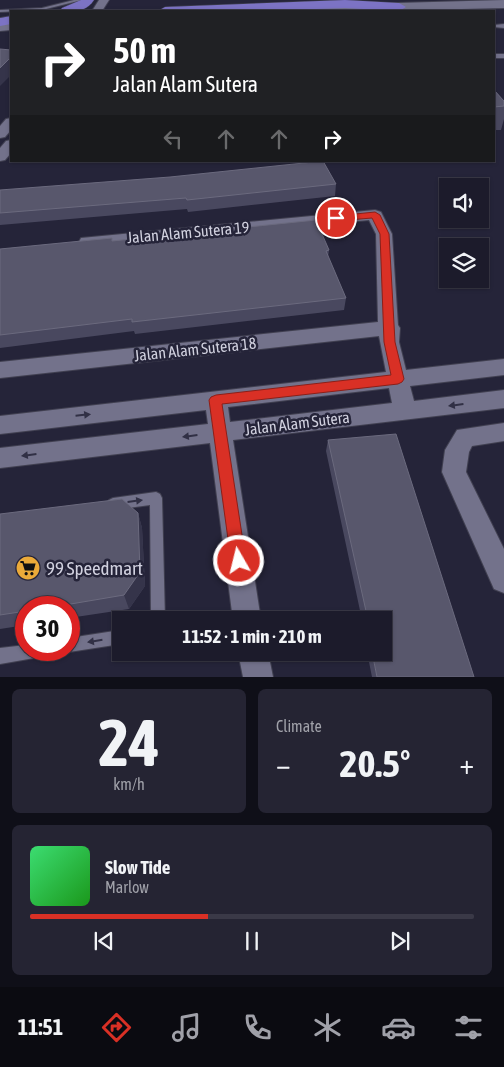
<!DOCTYPE html>
<meta charset="utf-8">
<style>
:root{--surface:#1c1b2b;--page:#252433;--text:#f1f3f6;--muted:#a0a1a9;--line:#3a3947;--accent:#d93025}
body{margin:0;font-family:"Asap Condensed",sans-serif;background:var(--page);color:var(--text);height:100vh;display:flex;flex-direction:column;font-size:19px;white-space:nowrap}
*{box-sizing:border-box;margin:0}
p{font-size:16px;color:var(--muted)}
.icon{flex:none;width:28px;height:28px;fill:none;stroke:currentColor;stroke-width:2;stroke-linecap:round;stroke-linejoin:round}
.map{position:relative;height:677px;overflow:hidden}
.sheet{display:flex;flex-direction:column;gap:12px;padding:12px;background:#0f0f18;flex:1}
.sheet>*{flex:none}
.guide{position:absolute;left:10px;top:10px;width:485px;height:152px;border-radius:0px;box-shadow:0 1px 4px #0004,0 0 0 1px var(--line);background:#202124;color:#fff;overflow:hidden}
.controls{position:absolute;left:439px;top:178px;display:grid;gap:10px}
.controls a{display:grid;place-items:center;width:50px;height:50px;border-radius:0px;background:var(--surface);box-shadow:0 1px 4px #0004,0 0 0 1px var(--line);font-size:25px}
.speed{position:absolute;left:15px;top:596px;display:flex;gap:10px;font-size:25px;font-weight:700;text-align:center}
.speed>*{display:grid;place-content:center;width:65px;height:65px;border-radius:50%;background:var(--surface);box-shadow:0 1px 4px #0004,0 0 0 1px var(--line);line-height:1}
.speed .limit{border:8px solid #d22;background:#fff;color:#111}
.pin{position:absolute;display:grid;place-items:center;width:42px;height:42px;color:#fff;margin:-21px;border:2px solid #fff;border-radius:50%;box-shadow:0 1px 5px #0007}
.me{position:absolute;width:55px;margin:-28px;rotate:352deg;stroke-linejoin:round;filter:drop-shadow(0 0 4px #0008)}
.turn{display:flex;align-items:center;gap:18px;height:105px;padding:0 20px;font-size:22px}
.turn .icon{width:65px;height:65px;stroke-width:2.5}
.turn b{display:block;font-size:35px;line-height:42px}
.lanes{display:flex;align-items:center;height:48px;padding:0 20px;background:#0003;justify-content:center;gap:25px;direction:ltr}
.lanes .off{opacity:.35}
.big{font-size:38px;font-weight:700;line-height:1.1}
.sheet .card{flex:1;display:flex;flex-direction:column;justify-content:center;gap:8px;min-width:0;padding:0 18px;border-radius:8px;background:var(--page)}
.sheet .dial{align-items:center;gap:0}
.dial b{font-size:65px;line-height:1}
.song{display:flex;align-items:center;gap:15px}
.cover{width:60px;height:60px;border-radius:8px;background:linear-gradient(135deg,hsl(140 70% 55%),hsl(120 70% 35%))}
.played{height:5px;border-radius:2px;background:linear-gradient(90deg,var(--accent) 40%,var(--line) 40%)}
.keys{display:flex;justify-content:space-around;direction:ltr}
.heat{display:flex;justify-content:space-between;align-items:center;font-size:28px;direction:ltr}
.sheet .tiles{flex:1;display:grid;gap:12px;grid-template-columns:1fr 1fr}
.card:last-child{grid-column:span 2}
.trip{position:absolute;left:112px;top:611px;width:280px;height:50px;border-radius:0px;background:var(--surface);box-shadow:0 1px 4px #0004,0 0 0 1px var(--line);font-weight:700;line-height:50px;text-align:center}
.dock{display:flex;height:80px;justify-content:space-around;align-items:center;background:#0b0b11;color:var(--muted)}
.dock .icon{width:35px;height:35px}
.dock .selected{color:var(--accent)}
.dock b{font-size:22px;color:var(--text)}
.map>svg:first-child{display:block}
.lines{fill:none;stroke-linecap:round;stroke-linejoin:round}
.service-casing{stroke:#414051;stroke-width:2}
.minor-casing{stroke:#414051;stroke-width:2}
.tertiary-casing{stroke:#414051;stroke-width:2}
.trunk-casing{stroke:#414051;stroke-width:1}
.service{fill:#73728b;fill-rule:evenodd}
.minor{fill:#73728b;fill-rule:evenodd}
.tertiary{fill:#73728b;fill-rule:evenodd}
.trunk{fill:#7c73c4;fill-rule:evenodd}
.wall{fill:#49485f}
.shaded-wall{fill:#35344a}
.building{fill:#58576c;stroke:#6b6a7e}
.oneway{fill:#313045}
.route{fill:#d93025;stroke:#8d1f18}
.labels{text-anchor:middle;dominant-baseline:central;stroke-width:5;stroke-linejoin:round;paint-order:stroke}
.street-label{font-size:16px;fill:#d1d1df;stroke:#252439}
.near-poi-label{font-size:19px;fill:#d1d1df;stroke:#252439;text-anchor:start}
</style>
<div class="map">
<svg width="504" height="677" viewBox="0 0 504 677">
<rect width="100%" height="100%" fill="#252439"/>
<g class="lines">
<defs>
<g id="service">
<path d="M74,0H82L42,10L0,12V10L42,8Z"/>
<path d="M504,24V28L494,27V25Z"/>
<rect x="494" y="54" width="10" height="4"/>
<path d="M156,492L160,494L162,498L165,620H151L150,505L113,510L109,508L107,504L109,500L113,498Z"/>
<path d="M246,609L251,611L253,616L252,620H215L217,615Z"/>
<path d="M121,630V644L69,652L64,650H69V638Z"/>
<path d="M26,645V650H47L45,655L40,657L0,664V648Z"/>
</g>
<g id="minor">
<path d="M99,0H109L102,11H92Z"/>
<path d="M11,118V130L5,137L0,138V126L6,119Z"/>
<path d="M11,140V153L5,160L0,161V148L6,141Z"/>
<path d="M375,210L381,212L392,234L398,325L400,328L399,342L406,370L504,359V375L410,386L414,401L504,390V408L233,440L261,620H233L210,443L0,468V448L208,424L206,410L0,434V416L386,372L379,336L0,378V362L378,322L376,234L369,220L87,247L81,246L79,242L81,238ZM389,388L392,403L230,422L228,407Z"/>
<path d="M504,423V441L472,446L469,452L466,472L504,549V593L494,589L442,472L445,450L457,430Z"/>
<path d="M238,652H268L273,677H243Z"/>
</g>
<g id="tertiary">
<path d="M504,0V8L378,11H246L252,7Z"/>
<path d="M11,22V30L0,31V23Z"/>
</g>
<g id="trunk">
<path d="M81,0H94C86,12 74,12 60,11L62,8Z"/>
<path d="M345,0L399,3L406,7L399,11L345,8L260,11H158L165,7Z"/>
<path d="M11,16V24L0,26V18Z"/>
</g>
</defs>
<!-- service casing -->
<use href="#service" class="service-casing"/>
<!-- minor casing -->
<use href="#minor" class="minor-casing"/>
<!-- tertiary casing -->
<use href="#tertiary" class="tertiary-casing"/>
<!-- trunk casing -->
<use href="#trunk" class="trunk-casing"/>
<!-- service -->
<use href="#service" class="service"/>
<!-- minor -->
<use href="#minor" class="minor"/>
<!-- tertiary -->
<use href="#tertiary" class="tertiary"/>
<!-- trunk -->
<use href="#trunk" class="trunk"/>
</g>
<!-- wall -->
<g class="wall">
<path d="M494,90L504,101V119L501,130H494Z"/>
<path d="M336,184L335,196L188,212L187,209L0,225V190Z"/>
<path d="M113,241L329,250L328,257L346,298L344,310L135,334L134,331L0,348V249Z"/>
<path d="M328,440L474,677H372L368,657L369,652H384V620H362L326,451Z"/>
<path d="M138,513L142,528L145,586L129,609L69,618V608H26V625L0,629V514Z"/>
</g>
<!-- shaded-wall -->
<g class="shaded-wall">
<path d="M11,57V75L0,86V68Z"/>
<path d="M138,513L142,528L145,586L129,609L124,595Z"/>
</g>
<!-- building -->
<g class="building">
<path d="M0,49L11,50V57L0,68Z"/>
<path d="M494,90L504,101V106L494,107Z"/>
<path d="M323,161L336,184L187,200L186,198L0,213V190L170,177Z"/>
<path d="M316,220L329,250L326,251L346,298L132,322V319L0,335V249L112,238V241Z"/>
<path d="M396,434L474,677H377L372,652H384V620H368L328,440Z"/>
<path d="M122,499L138,513L140,572L124,595L47,608H26V611L0,615V514Z"/>
</g>
<!-- one-way arrows -->
<defs><path id="oneway-solid" d="M-6-.8H1V-3.2L6.5 0L1 3.2V.8H-6Z" transform="scale(1.25)"/></defs>
<g class="oneway">
<use href="#oneway-solid" transform="translate(456 405) rotate(173)"/>
<use href="#oneway-solid" transform="translate(83 415) rotate(-6)"/>
<use href="#oneway-solid" transform="translate(190 436) rotate(173)"/>
<use href="#oneway-solid" transform="translate(29 455) rotate(173)"/>
<use href="#oneway-solid" transform="translate(135 501) rotate(-7)"/>
<use href="#oneway-solid" transform="translate(95 641) rotate(171)"/>
</g>
<!-- route -->
<path class="route" d="M375,212L380,215L389,234L395,342L404,379L402,382L398,384L222,404L246,561L244,566L239,568L233,566L231,561L209,400L211,397L216,395L391,375L384,342L380,234L372,218L336,221L331,218L336,216Z"/>
<!-- icons -->
<defs>
<symbol id="supermarket-disc" viewBox="-11 -11 22 22"><circle r="9.5" fill="#ebaa39" stroke="#252439"/><path d="M-6-5.5h2.5l.6 2H6L4.5 2H-2.5L-4.4-4H-6ZM-1.5 3.2a1.3 1.3 0 1 0 .1 0ZM3 3.2a1.3 1.3 0 1 0 .1 0Z" fill="#111"/></symbol>
</defs>
<g fill-rule="evenodd">
<use href="#supermarket-disc" x="14" y="554" width="28" height="28"/>
</g>
<g class="labels">
<!-- street labels -->
<g class="street-label">
<text transform="translate(188 232) rotate(-5)">Jalan Alam Sutera 19</text>
<text transform="translate(195 349) rotate(-6)">Jalan Alam Sutera 18</text>
<text transform="translate(297 423) rotate(-7)">Jalan Alam Sutera</text>
</g>
<!-- near-poi labels -->
<g class="near-poi-label">
<text x="46" y="568">99 Speedmart</text>
</g>
</g>
</svg>
<div class="controls">
<a><svg class="icon" aria-label="sound" viewBox="0 0 24 24"><path d="M4 9h4l5-4v14l-5-4H4zM17 9q2 3 0 6"/></svg></a>
<a><svg class="icon" aria-label="layers" viewBox="0 0 24 24"><path d="M12 4l9 5-9 5-9-5zM3 14l9 5 9-5"/></svg></a>
</div>
<div class="speed"><div class="limit">30</div></div>
<div class="pin" style="left:336px;top:218px;background:#d93025"><svg class="icon" aria-label="arrive" viewBox="0 0 24 24"><path d="M6 21V4h12l-3 4 3 4H6"/></svg></div>
<svg class="me" style="left:239px;top:561px" viewBox="-20 -20 40 40"><circle r="17" fill="#d93025" stroke="#fff" stroke-width="3"/><path d="M0-11L8 9 0 5-8 9z" fill="#fff"/></svg>
<div class="trip">11:52 · 1 min · 210 m</div>
<div class="guide">
<div class="turn"><svg class="icon" aria-label="right" viewBox="0 0 24 24"><path d="M7 20v-9h11M14 6l5 5-5 5"/></svg><div><b>50 m</b>Jalan Alam Sutera</div></div>
<div class="lanes"><svg class="icon off" aria-label="left" viewBox="0 0 24 24"><path d="M17 20v-9H6M10 6l-5 5 5 5"/></svg><svg class="icon off" aria-label="ahead" viewBox="0 0 24 24"><path d="M12 20V5M6 11l6-6 6 6"/></svg><svg class="icon off" aria-label="ahead" viewBox="0 0 24 24"><path d="M12 20V5M6 11l6-6 6 6"/></svg><svg class="icon" aria-label="right" viewBox="0 0 24 24"><path d="M7 20v-9h11M14 6l5 5-5 5"/></svg></div>
</div>
</div>
<section class="sheet">
<div class="tiles">
<div class="card dial"><b>24</b><p>km/h</p></div>
<div class="card"><p>Climate</p>
<div class="heat"><a>−</a><b class="big">20.5°</b><a>+</a></div>
</div>
<div class="card">
<div class="song"><i class="cover"></i><div><b>Slow Tide</b><p>Marlow</p></div></div>
<div class="played"></div>
<div class="keys"><svg class="icon" aria-label="previous" viewBox="0 0 24 24"><path d="M18 5L8 12l10 7zM5 5v14"/></svg><svg class="icon" aria-label="pause" viewBox="0 0 24 24"><path d="M8 5v14M16 5v14"/></svg><svg class="icon" aria-label="next" viewBox="0 0 24 24"><path d="M6 5l10 7-10 7zM19 5v14"/></svg></div>
</div>
</div>
</section>
<nav class="dock">
<b>11:51</b>
<svg class="icon selected" aria-label="directions" viewBox="0 0 24 24"><path d="M12 3l9 9-9 9-9-9zM9 14v-3h6M13 9l2 2-2 2"/></svg>
<svg class="icon" aria-label="music" viewBox="0 0 24 24"><path d="M9 18V5l10-2v13"/><circle cx="6" cy="18" r="3"/><circle cx="16" cy="16" r="3"/></svg>
<svg class="icon" aria-label="phone" viewBox="0 0 24 24"><path d="M5 4h4l2 5-3 2q2 4 5 5l2-3 5 2v4C11 20 4 13 5 4z"/></svg>
<svg class="icon" aria-label="climate" viewBox="0 0 24 24"><path d="M12 3v18M4 7l16 10M4 17L20 7"/></svg>
<svg class="icon" aria-label="car" viewBox="0 0 24 24"><path d="M5 17H2v-5l4-1 3-4h7l3 4 3 1v5h-3M9 17h6M6 11h13"/><circle cx="7" cy="17" r="2"/><circle cx="17" cy="17" r="2"/></svg>
<svg class="icon" aria-label="filters" viewBox="0 0 24 24"><path d="M4 7h16M4 17h16"/><circle cx="9" cy="7" r="2"/><circle cx="15" cy="17" r="2"/></svg>
</nav>
